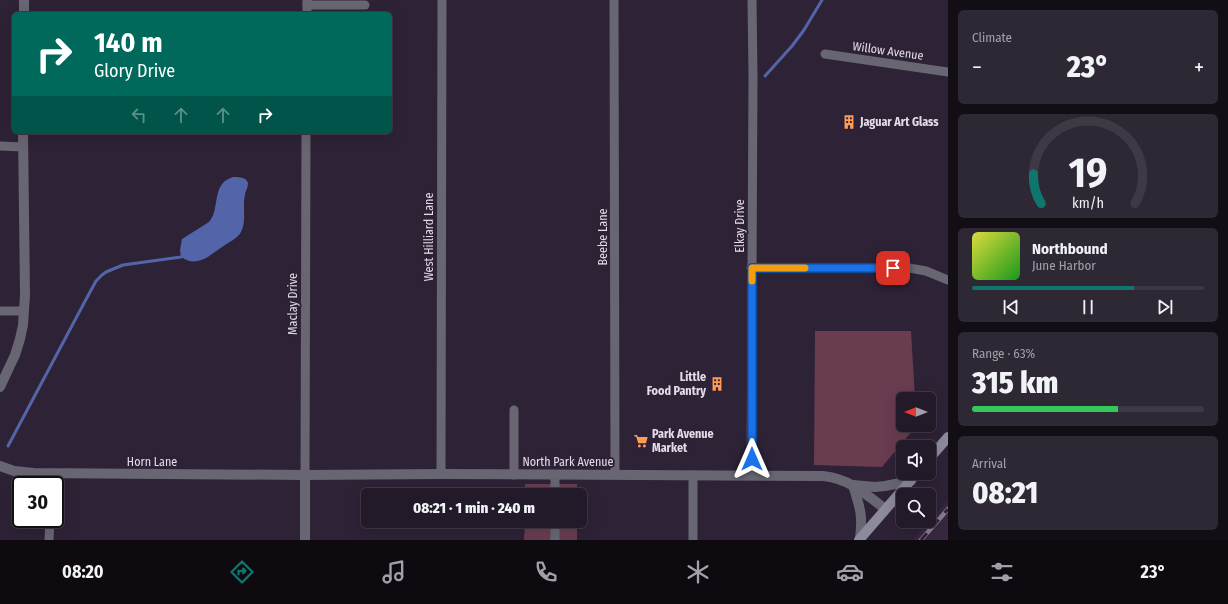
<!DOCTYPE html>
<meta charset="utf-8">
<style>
:root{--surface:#221a28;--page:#2e2734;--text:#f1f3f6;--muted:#a2a1a8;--line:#3f3845;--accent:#0f766e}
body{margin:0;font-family:"Fira Sans Condensed",sans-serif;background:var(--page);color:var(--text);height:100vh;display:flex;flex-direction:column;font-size:15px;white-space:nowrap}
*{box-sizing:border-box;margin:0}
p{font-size:13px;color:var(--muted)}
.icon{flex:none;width:22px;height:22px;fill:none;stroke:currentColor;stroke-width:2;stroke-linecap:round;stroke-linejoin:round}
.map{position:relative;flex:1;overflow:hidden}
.side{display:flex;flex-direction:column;gap:10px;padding:10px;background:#130e16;width:280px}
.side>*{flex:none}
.guide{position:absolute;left:12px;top:12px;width:380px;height:122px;border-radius:6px;box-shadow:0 4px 16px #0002,0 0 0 1px var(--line);background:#00695c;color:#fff;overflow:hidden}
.needle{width:26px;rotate:270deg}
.tools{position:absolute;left:896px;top:392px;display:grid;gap:8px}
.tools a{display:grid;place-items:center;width:40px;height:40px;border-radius:6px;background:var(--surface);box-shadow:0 4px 16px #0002,0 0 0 1px var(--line);font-size:20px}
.speed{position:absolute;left:12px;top:476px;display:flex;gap:8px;font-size:20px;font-weight:700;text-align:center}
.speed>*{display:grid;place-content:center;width:52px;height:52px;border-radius:50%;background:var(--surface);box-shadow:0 4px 16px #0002,0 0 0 1px var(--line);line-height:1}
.speed .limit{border:2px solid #111;border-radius:6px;background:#fff;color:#111}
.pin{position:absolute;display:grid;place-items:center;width:34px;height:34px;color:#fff;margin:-17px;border-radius:8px;box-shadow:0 2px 6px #0006}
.me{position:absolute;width:44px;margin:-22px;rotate:0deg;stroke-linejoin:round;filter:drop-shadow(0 0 3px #0008)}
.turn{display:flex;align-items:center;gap:14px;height:84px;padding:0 16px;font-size:18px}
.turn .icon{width:52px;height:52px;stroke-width:2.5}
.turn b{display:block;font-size:28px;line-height:34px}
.lanes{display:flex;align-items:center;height:38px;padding:0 16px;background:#0003;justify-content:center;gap:20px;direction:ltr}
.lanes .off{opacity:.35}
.big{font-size:30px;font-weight:800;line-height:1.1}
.side .card{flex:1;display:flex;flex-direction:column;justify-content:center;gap:6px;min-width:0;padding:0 14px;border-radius:6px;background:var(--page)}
.side .dial{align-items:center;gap:0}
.dial svg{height:104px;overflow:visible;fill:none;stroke:var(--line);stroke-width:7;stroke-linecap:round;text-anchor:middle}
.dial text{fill:var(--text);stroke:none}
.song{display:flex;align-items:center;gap:12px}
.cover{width:48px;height:48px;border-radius:6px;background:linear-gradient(135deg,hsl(60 70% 55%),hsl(120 70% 35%))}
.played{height:4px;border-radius:2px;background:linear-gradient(90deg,var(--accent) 70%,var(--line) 70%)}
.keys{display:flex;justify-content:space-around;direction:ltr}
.heat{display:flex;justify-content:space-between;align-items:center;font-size:22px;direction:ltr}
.charge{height:6px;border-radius:3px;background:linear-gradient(90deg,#34c759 63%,var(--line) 0)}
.trip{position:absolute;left:361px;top:488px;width:226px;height:40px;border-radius:6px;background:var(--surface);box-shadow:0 4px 16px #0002,0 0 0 1px var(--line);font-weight:800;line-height:40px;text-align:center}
.tab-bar{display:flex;height:64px;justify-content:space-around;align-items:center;background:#0e0a10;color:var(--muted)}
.tab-bar .icon{width:28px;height:28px}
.tab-bar .selected{color:var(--accent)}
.tab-bar b{font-size:18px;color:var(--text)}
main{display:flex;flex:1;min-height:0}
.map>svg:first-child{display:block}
.built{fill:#372741}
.green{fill:#693c50}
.water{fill:#5365a8}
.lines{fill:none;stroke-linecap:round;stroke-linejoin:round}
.stream{stroke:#5365a8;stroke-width:3}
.minor{stroke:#686672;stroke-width:9}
.tertiary{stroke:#686672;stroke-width:10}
.secondary{stroke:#8c8a9c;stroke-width:10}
.rail-casing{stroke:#877d8d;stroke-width:4.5}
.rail{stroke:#2e2236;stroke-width:3;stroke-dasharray:9;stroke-linecap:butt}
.route-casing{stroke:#114b97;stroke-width:10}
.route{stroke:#1a73e8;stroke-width:7}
.slow{stroke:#f59e0b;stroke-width:7}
.labels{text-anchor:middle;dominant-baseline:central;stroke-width:4;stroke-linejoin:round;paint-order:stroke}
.street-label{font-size:12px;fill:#e4dce9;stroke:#2e2236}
.poi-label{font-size:12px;font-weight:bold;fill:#e4dce9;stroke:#2e2236;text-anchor:start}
</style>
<main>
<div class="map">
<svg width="948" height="540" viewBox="0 0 948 540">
<rect width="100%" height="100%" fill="#2e2236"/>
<!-- built -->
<path class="built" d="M948,500V540H913Z"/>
<!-- green -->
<g class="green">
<path d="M815,331H911L915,399H903V425H917L882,467L814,465Z"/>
<rect x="525" y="484" width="52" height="11"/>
<path d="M525,521H577V540H524Z"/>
</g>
<!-- water -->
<path class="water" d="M233,177C237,177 245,177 247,181C250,185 245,191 245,195C242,207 247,220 241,232C238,238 228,243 222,247C209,256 197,268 181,257L180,250L182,239L209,222C219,211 213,191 225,181C227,179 231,178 233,177Z"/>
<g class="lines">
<!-- stream -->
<g class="stream">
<path d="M765,76L792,46L804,30L822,0"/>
<path d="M8,446L83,305L96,281L102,275L106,272L123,265L181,257"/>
</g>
<!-- minor -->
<g class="minor">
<path d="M614,0L615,474"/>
<path d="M307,5H365"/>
<path d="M307,14V0"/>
<path d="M825,54L948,72"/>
<path d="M0,146L23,147"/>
<path d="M751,268H909L926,271L948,280"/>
<path d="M0,311H24"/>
<path d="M514,410V475"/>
<path d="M441,474L442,0"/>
<path d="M305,475L306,132"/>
<path d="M693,475V540"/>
<path d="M751,475L753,75L752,0"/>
<path d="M50,485V474"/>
<path d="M555,495V475"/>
<path d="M49,540L50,519"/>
<path d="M555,540V521"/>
</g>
<!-- tertiary -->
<g class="tertiary">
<path d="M24,14V0"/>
<path d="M0,387L15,355L20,339L23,325L25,295L23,132"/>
<path d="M0,466L14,471L34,473L305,475"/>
<path d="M860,539C863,515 860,508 853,485L875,487L885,486L911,481"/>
<path d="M305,540V475L441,474L823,476C848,478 866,494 885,509"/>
</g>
<!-- secondary -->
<g class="secondary">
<path d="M929,459L948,437"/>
<path d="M859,540L917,473"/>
</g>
<defs>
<path id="rail" d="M921,540L948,509"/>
</defs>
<!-- rail casing -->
<use href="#rail" class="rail-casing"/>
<!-- rail -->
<use href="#rail" class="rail"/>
</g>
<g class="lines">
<defs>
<path id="route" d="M752,459V268H893"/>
</defs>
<!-- route casing -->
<use href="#route" class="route-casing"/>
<!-- route -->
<use href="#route" class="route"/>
<!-- slow -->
<path class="slow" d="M752,281V268H805"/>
</g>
<!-- icons -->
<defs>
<symbol id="building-bare" viewBox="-9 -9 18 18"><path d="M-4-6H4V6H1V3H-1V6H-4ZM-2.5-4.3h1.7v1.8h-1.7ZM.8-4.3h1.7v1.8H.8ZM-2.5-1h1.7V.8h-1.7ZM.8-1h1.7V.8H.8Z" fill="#fe9c58" stroke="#2e2236" stroke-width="2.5" paint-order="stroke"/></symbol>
<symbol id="supermarket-bare" viewBox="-9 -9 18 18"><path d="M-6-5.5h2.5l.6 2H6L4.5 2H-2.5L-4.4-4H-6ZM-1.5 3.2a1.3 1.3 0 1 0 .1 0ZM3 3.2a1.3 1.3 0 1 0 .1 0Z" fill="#fe9c58" stroke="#2e2236" stroke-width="2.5" paint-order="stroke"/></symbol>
</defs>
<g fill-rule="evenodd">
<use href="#building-bare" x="839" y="112" width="20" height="20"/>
<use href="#building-bare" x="707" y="374" width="20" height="20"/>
<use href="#supermarket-bare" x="631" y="431" width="20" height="20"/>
</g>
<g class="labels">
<!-- street labels -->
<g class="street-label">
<text transform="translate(888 51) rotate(8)">Willow Avenue</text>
<text transform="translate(740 226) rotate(-90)">Elkay Drive</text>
<text transform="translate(429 237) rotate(-90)">West Hilliard Lane</text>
<text transform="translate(603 237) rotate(-90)">Beebe Lane</text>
<text transform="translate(293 304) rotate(-90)">Maclay Drive</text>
<text x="152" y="462">Horn Lane</text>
<text x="568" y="462">North Park Avenue</text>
</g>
<!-- poi labels -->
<g class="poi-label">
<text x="860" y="122">Jaguar Art Glass</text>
<text x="706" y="377" text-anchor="end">Little<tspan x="706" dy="14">Food Pantry</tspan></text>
<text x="652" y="434">Park Avenue<tspan x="652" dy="14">Market</tspan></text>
</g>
</g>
</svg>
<div class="tools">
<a><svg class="needle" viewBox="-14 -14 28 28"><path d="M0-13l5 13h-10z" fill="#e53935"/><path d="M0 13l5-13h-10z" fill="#a2a1a8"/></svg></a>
<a><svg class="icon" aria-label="sound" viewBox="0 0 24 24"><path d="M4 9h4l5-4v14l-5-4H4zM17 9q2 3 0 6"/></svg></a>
<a><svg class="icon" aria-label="search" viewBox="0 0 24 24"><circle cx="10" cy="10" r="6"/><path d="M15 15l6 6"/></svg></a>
</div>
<div class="speed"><div class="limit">30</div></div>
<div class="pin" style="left:893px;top:268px;background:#d93025"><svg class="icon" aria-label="arrive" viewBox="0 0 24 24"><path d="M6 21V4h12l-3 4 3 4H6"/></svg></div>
<svg class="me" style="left:752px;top:459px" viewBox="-20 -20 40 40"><path d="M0-17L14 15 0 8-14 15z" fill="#1a73e8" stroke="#fff" stroke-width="4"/></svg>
<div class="trip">08:21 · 1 min · 240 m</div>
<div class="guide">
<div class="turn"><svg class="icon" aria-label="right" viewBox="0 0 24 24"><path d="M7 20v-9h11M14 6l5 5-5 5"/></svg><div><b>140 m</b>Glory Drive</div></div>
<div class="lanes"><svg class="icon off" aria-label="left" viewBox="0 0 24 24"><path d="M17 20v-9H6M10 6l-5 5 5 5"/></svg><svg class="icon off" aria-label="ahead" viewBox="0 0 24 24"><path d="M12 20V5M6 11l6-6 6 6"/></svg><svg class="icon off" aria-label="ahead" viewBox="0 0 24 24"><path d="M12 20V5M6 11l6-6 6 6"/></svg><svg class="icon" aria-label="right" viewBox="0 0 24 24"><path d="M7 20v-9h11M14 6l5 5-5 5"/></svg></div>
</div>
</div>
<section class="side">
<div class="card"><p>Climate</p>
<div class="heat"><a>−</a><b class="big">23°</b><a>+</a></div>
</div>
<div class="card dial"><svg viewBox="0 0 100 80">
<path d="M14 69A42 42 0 1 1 86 69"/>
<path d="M14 69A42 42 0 0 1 8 46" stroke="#0f766e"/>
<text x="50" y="56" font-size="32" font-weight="700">19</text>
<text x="50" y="72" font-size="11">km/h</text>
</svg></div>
<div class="card">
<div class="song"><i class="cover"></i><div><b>Northbound</b><p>June Harbor</p></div></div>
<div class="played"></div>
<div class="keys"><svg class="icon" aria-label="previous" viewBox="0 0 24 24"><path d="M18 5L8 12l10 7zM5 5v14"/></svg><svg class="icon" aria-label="pause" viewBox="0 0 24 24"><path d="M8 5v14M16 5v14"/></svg><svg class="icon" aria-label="next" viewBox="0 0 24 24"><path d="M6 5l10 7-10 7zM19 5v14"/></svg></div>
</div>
<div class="card"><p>Range · 63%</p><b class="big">315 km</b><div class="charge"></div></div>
<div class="card"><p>Arrival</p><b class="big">08:21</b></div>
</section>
</main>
<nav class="tab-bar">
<b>08:20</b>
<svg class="icon selected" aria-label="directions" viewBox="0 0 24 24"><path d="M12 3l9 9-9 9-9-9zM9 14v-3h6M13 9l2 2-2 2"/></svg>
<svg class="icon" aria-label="music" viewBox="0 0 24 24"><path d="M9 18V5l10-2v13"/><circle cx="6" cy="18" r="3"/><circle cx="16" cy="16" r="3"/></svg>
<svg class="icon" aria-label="phone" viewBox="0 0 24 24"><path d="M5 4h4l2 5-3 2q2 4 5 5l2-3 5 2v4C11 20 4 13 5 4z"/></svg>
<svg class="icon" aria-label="climate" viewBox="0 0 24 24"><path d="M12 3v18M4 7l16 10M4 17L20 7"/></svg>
<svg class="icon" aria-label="car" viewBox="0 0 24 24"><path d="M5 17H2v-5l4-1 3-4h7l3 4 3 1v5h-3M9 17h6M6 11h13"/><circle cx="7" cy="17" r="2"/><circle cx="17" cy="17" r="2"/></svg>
<svg class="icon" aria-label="filters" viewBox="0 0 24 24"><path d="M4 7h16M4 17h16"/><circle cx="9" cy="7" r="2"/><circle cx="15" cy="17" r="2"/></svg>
<b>23°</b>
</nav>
